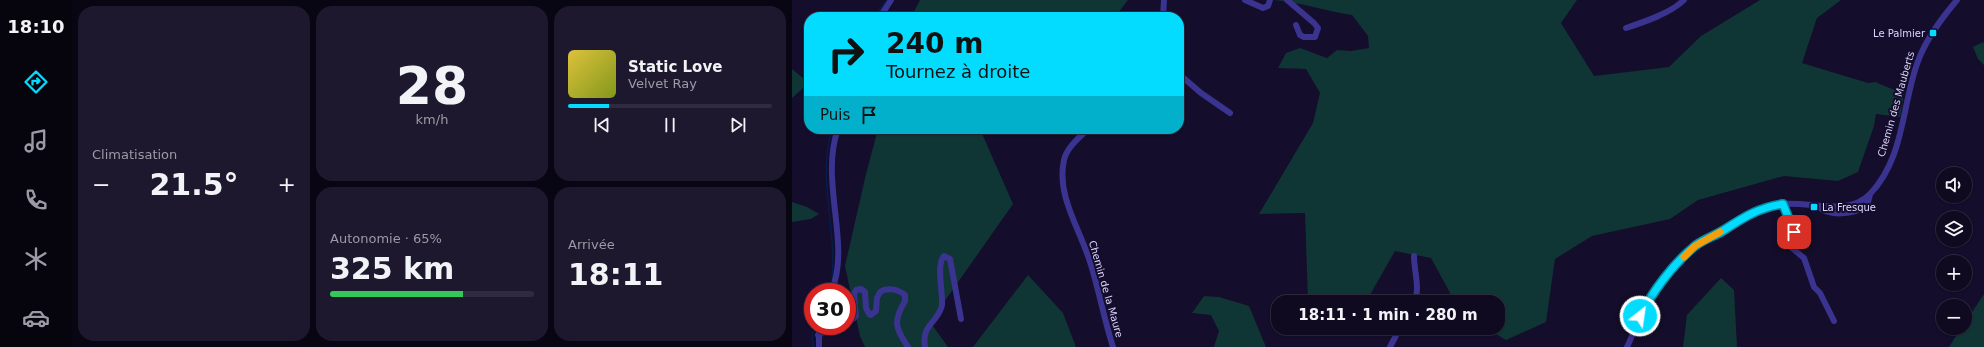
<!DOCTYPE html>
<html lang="fr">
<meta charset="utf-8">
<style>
:root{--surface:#0f0a20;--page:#1d182d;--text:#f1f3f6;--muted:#9b9aa5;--line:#2f2b3e;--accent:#03dcff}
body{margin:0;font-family:"DejaVu Sans",sans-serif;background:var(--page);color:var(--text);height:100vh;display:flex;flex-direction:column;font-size:15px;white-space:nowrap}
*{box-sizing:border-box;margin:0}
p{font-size:13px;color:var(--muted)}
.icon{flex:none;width:22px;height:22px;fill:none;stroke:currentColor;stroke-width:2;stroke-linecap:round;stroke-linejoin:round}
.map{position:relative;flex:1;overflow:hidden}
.sheet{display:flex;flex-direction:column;gap:6px;padding:6px;background:#080612;width:720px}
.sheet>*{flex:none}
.hud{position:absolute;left:12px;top:12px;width:380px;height:122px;border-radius:16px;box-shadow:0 1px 3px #0004,0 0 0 1px var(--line);background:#03dcff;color:#111;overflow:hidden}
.buttons{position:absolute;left:1144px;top:167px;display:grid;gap:8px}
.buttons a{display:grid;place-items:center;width:36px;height:36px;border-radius:50%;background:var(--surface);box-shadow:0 1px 3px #0004,0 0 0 1px var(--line);font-size:20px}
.speed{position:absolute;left:12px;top:283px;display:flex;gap:8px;font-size:20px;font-weight:700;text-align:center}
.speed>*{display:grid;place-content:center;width:52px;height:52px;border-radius:50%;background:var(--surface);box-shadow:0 1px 3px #0004,0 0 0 1px var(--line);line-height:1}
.speed .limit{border:6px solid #d22;background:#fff;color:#111}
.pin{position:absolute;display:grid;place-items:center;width:34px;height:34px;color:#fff;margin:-17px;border-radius:8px;box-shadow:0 2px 6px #0006}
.me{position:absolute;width:44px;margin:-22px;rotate:30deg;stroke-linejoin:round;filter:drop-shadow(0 0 3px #0008)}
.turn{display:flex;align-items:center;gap:14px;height:84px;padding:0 16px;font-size:18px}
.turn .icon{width:52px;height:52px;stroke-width:2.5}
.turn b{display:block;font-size:28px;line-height:34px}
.then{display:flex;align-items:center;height:38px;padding:0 16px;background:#0003;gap:8px;font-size:15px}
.big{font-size:30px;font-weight:700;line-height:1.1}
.sheet .widget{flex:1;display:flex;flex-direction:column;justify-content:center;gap:6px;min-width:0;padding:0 14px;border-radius:16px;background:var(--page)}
.sheet .dial{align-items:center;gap:0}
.dial b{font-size:52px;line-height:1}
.song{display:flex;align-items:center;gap:12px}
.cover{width:48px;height:48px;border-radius:6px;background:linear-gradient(135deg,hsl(50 70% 55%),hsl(70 70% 35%))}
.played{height:4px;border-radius:2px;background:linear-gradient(90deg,var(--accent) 20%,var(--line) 20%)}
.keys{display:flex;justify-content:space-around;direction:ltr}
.heat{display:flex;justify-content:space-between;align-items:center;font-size:22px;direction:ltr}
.charge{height:6px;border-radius:3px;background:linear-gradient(90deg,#34c759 65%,var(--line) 0)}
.sheet .tiles{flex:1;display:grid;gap:6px;grid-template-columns:repeat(3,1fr)}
.widget:first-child{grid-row:span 2}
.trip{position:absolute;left:479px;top:295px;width:234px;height:40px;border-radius:16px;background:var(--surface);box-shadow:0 1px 3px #0004,0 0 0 1px var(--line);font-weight:700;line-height:40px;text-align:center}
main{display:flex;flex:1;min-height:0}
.tab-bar{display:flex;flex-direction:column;width:72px;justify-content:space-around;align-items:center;background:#06040d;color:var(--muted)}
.tab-bar .icon{width:28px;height:28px}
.tab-bar .selected{color:var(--accent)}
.tab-bar b{font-size:18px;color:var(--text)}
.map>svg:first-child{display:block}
.green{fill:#103535}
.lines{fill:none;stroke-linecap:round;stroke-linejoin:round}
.stream{stroke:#051c4d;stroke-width:1.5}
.minor{stroke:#3a338f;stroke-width:6}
.route-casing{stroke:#028fa6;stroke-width:10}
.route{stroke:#03dcff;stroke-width:7}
.slow{stroke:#f59e0b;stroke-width:7}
.poi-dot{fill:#03dcff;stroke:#140d2b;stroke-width:1.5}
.labels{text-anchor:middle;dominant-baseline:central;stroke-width:4;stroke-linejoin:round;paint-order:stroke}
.poi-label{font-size:10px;fill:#ddd7ff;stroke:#140d2b;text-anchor:end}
.street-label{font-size:10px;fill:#ddd7ff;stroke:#140d2b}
</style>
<main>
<nav class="tab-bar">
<b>18:10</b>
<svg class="icon selected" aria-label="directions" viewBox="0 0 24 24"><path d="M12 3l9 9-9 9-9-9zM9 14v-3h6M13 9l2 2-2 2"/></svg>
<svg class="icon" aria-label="music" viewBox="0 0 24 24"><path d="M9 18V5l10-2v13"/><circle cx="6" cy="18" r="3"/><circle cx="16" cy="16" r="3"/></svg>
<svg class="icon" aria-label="phone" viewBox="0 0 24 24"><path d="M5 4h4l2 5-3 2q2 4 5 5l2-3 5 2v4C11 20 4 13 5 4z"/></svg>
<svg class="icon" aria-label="climate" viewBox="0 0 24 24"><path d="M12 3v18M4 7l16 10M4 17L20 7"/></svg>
<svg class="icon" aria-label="car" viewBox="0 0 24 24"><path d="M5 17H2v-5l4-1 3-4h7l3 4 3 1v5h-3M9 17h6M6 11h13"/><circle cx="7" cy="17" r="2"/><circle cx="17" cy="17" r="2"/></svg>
</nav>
<section class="sheet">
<div class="tiles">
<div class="widget"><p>Climatisation</p>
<div class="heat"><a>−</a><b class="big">21.5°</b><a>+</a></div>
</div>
<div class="widget dial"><b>28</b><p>km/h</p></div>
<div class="widget">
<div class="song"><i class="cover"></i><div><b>Static Love</b><p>Velvet Ray</p></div></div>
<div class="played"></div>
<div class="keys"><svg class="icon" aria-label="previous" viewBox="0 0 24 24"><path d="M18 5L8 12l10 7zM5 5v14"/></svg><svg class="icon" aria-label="pause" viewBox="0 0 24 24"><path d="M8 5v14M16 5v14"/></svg><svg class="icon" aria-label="next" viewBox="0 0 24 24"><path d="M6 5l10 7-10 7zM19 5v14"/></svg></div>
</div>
<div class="widget"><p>Autonomie · 65%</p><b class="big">325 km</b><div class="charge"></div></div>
<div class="widget"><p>Arrivée</p><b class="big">18:11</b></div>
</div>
</section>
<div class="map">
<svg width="1192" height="347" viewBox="0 0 1192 347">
<rect width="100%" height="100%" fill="#140d2b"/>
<!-- green -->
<g class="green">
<path d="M128,0H336L323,17H119Z"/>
<path d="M481,0H785L769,23L802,76L877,67L909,36L968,0H1049L1025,18L1010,63L1076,83L1083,82L1112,94L1108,117L1084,114L1082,126L1066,172L1046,181L992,176L906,200L878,219L800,236L763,259L754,322L714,340L694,328H706V302H663L639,258L603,251L574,302H516L513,213L467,214L521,123L528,93L514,69L486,68L494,53L508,48L535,58L545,50L559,51L577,48L576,36L560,15C533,11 507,2 481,0Z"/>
<path d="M1191,42L1192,44V65L1186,59L1181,47Z"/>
<path d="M0,69L17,83L0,98Z"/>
<path d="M86,129H188L221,204L138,322L156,347H73L68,336L53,266L74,174Z"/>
<path d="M0,202L15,207L27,214L19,219L0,222Z"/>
<path d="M236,275L271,313L284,347H181Z"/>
<path d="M929,278L942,290L945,347H891L895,315Z"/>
<path d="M1192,294V347H1157L1169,328H1173V323Z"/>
<path d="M412,296L427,297L457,306L474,347H422L427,331L419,315L400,313Z"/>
</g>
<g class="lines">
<!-- stream -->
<g class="stream">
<path d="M82,17L95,0"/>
<path d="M40,129C25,176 45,230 40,278"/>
<path d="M35,292L37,287"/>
<path d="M21,347L20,335L23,326"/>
</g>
<!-- minor -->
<g class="minor">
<path d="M453,0L471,8L476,6L478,0"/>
<path d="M495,0L522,23L526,28L523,37H512L508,35L504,25"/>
<path d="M88,17L99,0"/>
<path d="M371,17L372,0"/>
<path d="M834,28C852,22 879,13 892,0"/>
<path d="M387,41L388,40"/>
<path d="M387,74L409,93L438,113"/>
<path d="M296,129C287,138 275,147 272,160C264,195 288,229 298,262C307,290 312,319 321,347"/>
<path d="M991,204L1002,229L999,241L1000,248L1012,258L1022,287L1028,293L1042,321"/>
<path d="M1028,208C1038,216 1062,215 1073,206C1077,203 1077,198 1078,194"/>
<path d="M622,256C622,271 628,287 623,302"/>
<path d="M39,292C60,246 27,181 46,129"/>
<path d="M55,318L61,319L64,316L62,294L64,290L69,289L73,292L74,308L77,314L79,315L84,311L85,298L88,292C95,287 106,289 113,295V301C101,321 103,328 116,347"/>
<path d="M27,326V347"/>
<path d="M26,335L29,334L33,326"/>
<path d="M133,347C129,324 147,322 150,305C151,293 144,264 152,256L158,259L169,319"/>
<path d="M598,347L608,328"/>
<path d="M835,347C840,337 843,327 848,317C859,293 883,261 904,245C913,239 924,236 933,229C952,217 968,206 991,204C1018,201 1055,217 1078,194C1112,159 1110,106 1125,64C1133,40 1149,19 1165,0"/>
</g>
</g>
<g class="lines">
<defs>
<path id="route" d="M848,316C861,291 881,264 903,246C912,239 923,236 932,230C952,217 968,207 991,204L1002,232"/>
</defs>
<!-- route casing -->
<use href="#route" class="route-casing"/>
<!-- route -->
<use href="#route" class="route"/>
<!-- slow -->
<path class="slow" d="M892,257L903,246L928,232"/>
</g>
<!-- markers -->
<g class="poi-dot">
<rect x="1137" y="29" width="8" height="8" rx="2"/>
<rect x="1018" y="203" width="8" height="8" rx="2"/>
</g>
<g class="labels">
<!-- poi labels -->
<g class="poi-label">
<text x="1133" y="33">Le Palmier</text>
<text x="1030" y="207" text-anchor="start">La Fresque</text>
</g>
<!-- street labels -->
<g class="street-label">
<text transform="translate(1104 104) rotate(-74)">Chemin des Mauberts</text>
<text transform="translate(314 289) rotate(74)">Chemin de la Maure</text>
</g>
</g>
</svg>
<div class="buttons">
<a><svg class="icon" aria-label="sound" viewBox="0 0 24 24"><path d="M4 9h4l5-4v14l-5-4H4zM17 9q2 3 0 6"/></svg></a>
<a><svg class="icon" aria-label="layers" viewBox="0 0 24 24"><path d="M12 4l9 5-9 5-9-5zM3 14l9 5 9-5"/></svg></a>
<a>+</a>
<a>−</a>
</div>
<div class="speed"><div class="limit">30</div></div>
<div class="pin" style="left:1002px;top:232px;background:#d93025"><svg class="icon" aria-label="arrive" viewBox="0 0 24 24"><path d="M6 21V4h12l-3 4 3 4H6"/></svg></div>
<svg class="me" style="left:848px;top:316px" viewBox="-20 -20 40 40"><circle r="17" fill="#03dcff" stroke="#fff" stroke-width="3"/><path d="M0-11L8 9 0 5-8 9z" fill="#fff"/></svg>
<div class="trip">18:11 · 1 min · 280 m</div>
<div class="hud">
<div class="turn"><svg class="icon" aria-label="right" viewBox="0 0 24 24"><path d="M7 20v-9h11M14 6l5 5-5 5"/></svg><div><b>240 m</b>Tournez à droite</div></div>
<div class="then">Puis<svg class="icon" aria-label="arrive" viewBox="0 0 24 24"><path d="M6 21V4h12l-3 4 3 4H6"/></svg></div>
</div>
</div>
</main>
